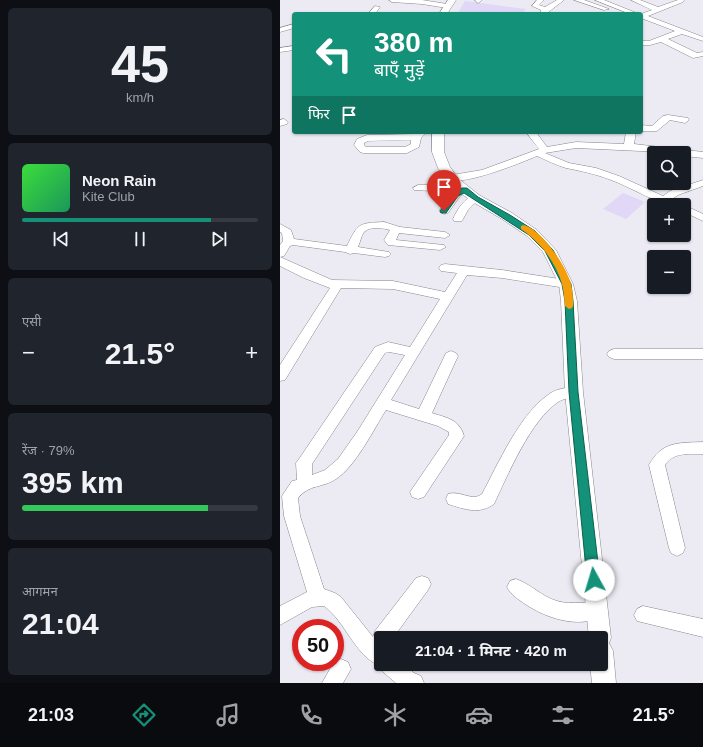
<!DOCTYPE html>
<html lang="hi">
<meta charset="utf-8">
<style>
:root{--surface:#171b24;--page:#20242c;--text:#f1f3f6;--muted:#9ea1a6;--line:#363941;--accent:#139279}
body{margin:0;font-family:Helvetica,"Noto Sans Devanagari",sans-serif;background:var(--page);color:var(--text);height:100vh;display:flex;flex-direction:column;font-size:15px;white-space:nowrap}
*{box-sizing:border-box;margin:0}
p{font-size:13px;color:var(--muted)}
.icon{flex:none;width:22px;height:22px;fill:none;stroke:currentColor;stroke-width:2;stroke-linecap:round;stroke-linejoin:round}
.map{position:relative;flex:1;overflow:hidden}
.details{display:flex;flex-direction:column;gap:8px;padding:8px;background:#0d0f14;width:280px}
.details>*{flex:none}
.banner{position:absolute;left:12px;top:12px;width:351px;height:122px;border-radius:4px;box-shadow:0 1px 3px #0004;background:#139279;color:#fff;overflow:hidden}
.fabs{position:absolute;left:367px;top:146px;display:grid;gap:8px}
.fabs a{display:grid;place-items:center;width:44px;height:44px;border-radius:4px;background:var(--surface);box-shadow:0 1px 3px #0004;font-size:20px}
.speed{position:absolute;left:12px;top:619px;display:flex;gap:8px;font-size:20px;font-weight:700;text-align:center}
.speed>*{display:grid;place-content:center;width:52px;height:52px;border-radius:50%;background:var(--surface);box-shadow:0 1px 3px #0004;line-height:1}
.speed .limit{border:6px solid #d22;background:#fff;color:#111}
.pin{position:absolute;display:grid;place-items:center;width:34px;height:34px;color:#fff;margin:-41px -17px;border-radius:50% 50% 50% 0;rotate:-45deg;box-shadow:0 0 4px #0007}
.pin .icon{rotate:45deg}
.me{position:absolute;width:44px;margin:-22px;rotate:354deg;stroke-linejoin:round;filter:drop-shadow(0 0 3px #0008)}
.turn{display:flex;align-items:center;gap:14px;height:84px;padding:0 16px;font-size:18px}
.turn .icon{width:52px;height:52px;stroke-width:2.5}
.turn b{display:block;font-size:28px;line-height:34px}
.then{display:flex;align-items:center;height:38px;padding:0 16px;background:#0003;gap:8px;font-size:15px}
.big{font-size:30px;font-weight:700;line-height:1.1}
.details .tile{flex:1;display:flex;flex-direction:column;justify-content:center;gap:6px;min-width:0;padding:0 14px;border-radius:6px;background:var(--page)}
.details .dial{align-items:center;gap:0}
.dial b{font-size:52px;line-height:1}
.song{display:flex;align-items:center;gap:12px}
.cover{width:48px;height:48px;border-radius:6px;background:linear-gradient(135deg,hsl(120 70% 55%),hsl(150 70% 35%))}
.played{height:4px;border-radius:2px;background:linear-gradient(90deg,var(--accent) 80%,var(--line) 80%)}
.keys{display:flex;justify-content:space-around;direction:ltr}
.heat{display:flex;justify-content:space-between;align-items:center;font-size:22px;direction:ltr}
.charge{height:6px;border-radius:3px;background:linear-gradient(90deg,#34c759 79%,var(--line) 0)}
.trip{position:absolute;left:94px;top:631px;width:234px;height:40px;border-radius:4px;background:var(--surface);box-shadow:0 1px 3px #0004;font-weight:700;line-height:40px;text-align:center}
.tab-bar{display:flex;height:64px;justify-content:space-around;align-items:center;background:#090b0e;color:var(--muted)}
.tab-bar .icon{width:28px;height:28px}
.tab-bar .selected{color:var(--accent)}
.tab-bar b{font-size:18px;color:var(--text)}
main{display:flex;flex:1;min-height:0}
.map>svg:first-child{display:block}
.green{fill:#e1d7f7}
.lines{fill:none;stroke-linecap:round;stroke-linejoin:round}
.minor-casing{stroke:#88868e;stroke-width:1}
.major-casing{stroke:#88868e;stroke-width:1}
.minor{fill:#fff;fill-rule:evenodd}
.major{fill:#fff;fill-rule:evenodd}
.route{fill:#139279;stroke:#0c5f4f}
.slow{fill:#f59e0b}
</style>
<main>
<section class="details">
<div class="tile dial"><b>45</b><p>km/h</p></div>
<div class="tile">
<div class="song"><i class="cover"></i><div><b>Neon Rain</b><p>Kite Club</p></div></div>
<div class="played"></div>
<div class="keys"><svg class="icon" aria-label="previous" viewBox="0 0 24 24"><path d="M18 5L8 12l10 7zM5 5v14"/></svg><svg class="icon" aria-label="pause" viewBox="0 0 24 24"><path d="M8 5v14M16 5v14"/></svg><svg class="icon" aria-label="next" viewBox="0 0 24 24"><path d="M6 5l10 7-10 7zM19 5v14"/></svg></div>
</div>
<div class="tile"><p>एसी</p>
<div class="heat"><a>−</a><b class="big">21.5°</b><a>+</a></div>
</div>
<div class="tile"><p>रेंज · 79%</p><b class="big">395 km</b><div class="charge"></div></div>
<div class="tile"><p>आगमन</p><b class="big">21:04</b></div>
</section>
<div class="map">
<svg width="423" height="683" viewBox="0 0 423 683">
<rect width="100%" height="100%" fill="#eceaf2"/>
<!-- green -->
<g class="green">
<path d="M185,1L246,9L241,14H177Z"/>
<path d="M343,193L365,202L346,219L323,209Z"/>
</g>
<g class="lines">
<defs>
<g id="minor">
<path d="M109,0H142L167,4L170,6L167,8L142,4L112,2Z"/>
<path d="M195,0H201V1L198,3Z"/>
<path d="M257,0H264L259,5L265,7L277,0H284L266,14H260L261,10L252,6Z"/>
<path d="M294,0H304L329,9L324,10Z"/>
<path d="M315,0H324L359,14H350Z"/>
<path d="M351,0H360L378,7L398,0H404L403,2L368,16L423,37V41L402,34L388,39L417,53L423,52V56L413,58L381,42L370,45H361V41H369L395,31L361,18V14L372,10Z"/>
<path d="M95,6L100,7L95,14H88Z"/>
<path d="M14,24V28L0,32V28Z"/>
<path d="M14,46V50L0,52V48Z"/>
<path d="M388,115L408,118L409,120L405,123L390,120L377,131H361V125L372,126L383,116Z"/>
<path d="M4,119L8,122L7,124L0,126V120Z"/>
<path d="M137,132H147L141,138L139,147L127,153H83L80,152L74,145L77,139L87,135L135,134ZM131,140V144L125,147H86L84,145V143L88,141Z"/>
<path d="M246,132H256L267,147L296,142L344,144L346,132H356L354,144L423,152V158L404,156V153L296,148L265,153L289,163L316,168L339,176L383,196L390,191L423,180V186L398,195L392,199L402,203L403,205C375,205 356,189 331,180C316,174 301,171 286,168C276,165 266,160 257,156C243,162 177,189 167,178L172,175L202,170L259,149Z"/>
<path d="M138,185H182L186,186L189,190L180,196L168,213L164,214L159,211L172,192L134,190L133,188Z"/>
<path d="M195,195L200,198L188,210L182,221H174L173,219C177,210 184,198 195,195Z"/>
<path d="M403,205H404L423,214V221L404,212Z"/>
<path d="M104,222L120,227L165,232L170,235L165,238L119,233L116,240L164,245L166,247L160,250L108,245L104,240L110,230C103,228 90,226 84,232C81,236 80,243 78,247L109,252L111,254L109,256L105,257L74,253L70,254L65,252L13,245L10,246L4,256L0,257V245L3,241L2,233L0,232V224L11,230L14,239L67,246C78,223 79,223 104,222Z"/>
<path d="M0,257L52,280L113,281L165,292L177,273L161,271L159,268L161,265L165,264L222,270L286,280L290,281L292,284L290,287L286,288L222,278L187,275L111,400L139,409L166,353L171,351L176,353L178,356L152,413C167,418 179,419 184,436L144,497L138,499L132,497L130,492L169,435V432L158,426L106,410C94,429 75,467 56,479C43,488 29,484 18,498L20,516L44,589L55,593L61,597L93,637L95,631L136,578L142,576L148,578L151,584L148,590L113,638H101V664H123L134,673L141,676L144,683H116L102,671L100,666C74,655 66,622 44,606L32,607L0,625V606L27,592L4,516L2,496L12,481L17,480L16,463L19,459L95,347L108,342L130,347L160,299L113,289L61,288L5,380L0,381V365L50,288L24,278L0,266ZM109,352L125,355L77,432L58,459L45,470L32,475V464L105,353Z"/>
<path d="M334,349H423V359H334L329,357L327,354L329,351Z"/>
<path d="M294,387L299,388L301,392L299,396C292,398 284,398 278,402C251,420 228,474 214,504C199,515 184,509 168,504L166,499L168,494C180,490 192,502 202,494C218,464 240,414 268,395C275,389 285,388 294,387Z"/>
<path d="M423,442V454C409,454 393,452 385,465L405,548L403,553L397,556L391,553L389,548L369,465C382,441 399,443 423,442Z"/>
<path d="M236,579C251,584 262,597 277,601C292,606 309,599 323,605L326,611L323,617C297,628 268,619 245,604C238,599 231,595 227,587L230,581Z"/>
<path d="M363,606L423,619V637L357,621L354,615L357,609Z"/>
<path d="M61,659L68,662L71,669L63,683H42L54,662Z"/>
</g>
<g id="major">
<path d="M168,0H176L167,14H159Z"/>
<path d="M152,132H164V152L170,167L179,179L199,195L232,213L257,230L276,250L293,284L297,301L303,392L331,638L329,643L333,651L336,683H312L310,664H321V638H309L285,392L281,301L279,284L263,252L247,236L222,219L191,201L171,185L158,168L152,152Z"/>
</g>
</defs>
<!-- minor casing -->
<use href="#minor" class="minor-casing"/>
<!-- major casing -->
<use href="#major" class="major-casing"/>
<!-- minor -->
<use href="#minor" class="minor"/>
<!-- major -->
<use href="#major" class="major"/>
</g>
<!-- route -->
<path class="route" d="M182,188H187L198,197L230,215L255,231L273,250L291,284L293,301L298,392L320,580L318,584L314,586L309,584L307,580L289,392L285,301L282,284L265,251L249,235L184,193L178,196L166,213H161L160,211L173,193Z"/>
<!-- slow -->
<path class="slow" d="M244,225C263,231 286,266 291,284C293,291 293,299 293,306L292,308L289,309L285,306C284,299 284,291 282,284C276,262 260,242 241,229V226Z"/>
</svg>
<div class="fabs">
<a><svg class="icon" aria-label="search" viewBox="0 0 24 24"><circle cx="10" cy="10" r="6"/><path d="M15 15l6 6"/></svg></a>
<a>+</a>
<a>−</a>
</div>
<div class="speed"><div class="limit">50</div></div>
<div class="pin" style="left:164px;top:211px;background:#d93025"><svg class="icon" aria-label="arrive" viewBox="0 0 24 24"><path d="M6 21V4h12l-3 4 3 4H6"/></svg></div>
<svg class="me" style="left:314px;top:580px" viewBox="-20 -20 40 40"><circle r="19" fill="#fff"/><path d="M0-13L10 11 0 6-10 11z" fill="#139279"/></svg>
<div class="trip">21:04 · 1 मिनट · 420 m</div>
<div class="banner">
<div class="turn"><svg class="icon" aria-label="left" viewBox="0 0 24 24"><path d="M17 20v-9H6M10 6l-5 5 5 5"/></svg><div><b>380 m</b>बाएँ मुड़ें</div></div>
<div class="then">फिर<svg class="icon" aria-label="arrive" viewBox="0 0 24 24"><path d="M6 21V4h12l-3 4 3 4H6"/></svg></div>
</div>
</div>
</main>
<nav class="tab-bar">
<b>21:03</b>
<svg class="icon selected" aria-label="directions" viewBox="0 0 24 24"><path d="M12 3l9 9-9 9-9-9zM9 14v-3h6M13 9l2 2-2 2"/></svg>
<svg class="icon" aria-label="music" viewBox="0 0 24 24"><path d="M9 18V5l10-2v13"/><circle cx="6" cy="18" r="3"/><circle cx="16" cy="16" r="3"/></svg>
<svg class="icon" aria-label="phone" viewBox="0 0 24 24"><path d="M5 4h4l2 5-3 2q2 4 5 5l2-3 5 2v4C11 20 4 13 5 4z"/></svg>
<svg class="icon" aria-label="climate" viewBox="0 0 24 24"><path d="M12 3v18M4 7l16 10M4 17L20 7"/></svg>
<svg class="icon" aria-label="car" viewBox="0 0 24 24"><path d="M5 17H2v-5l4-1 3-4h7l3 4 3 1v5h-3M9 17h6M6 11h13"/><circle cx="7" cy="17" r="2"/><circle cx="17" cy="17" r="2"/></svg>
<svg class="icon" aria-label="filters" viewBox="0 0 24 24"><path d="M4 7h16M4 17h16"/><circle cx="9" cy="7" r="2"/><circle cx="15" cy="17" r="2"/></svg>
<b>21.5°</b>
</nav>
